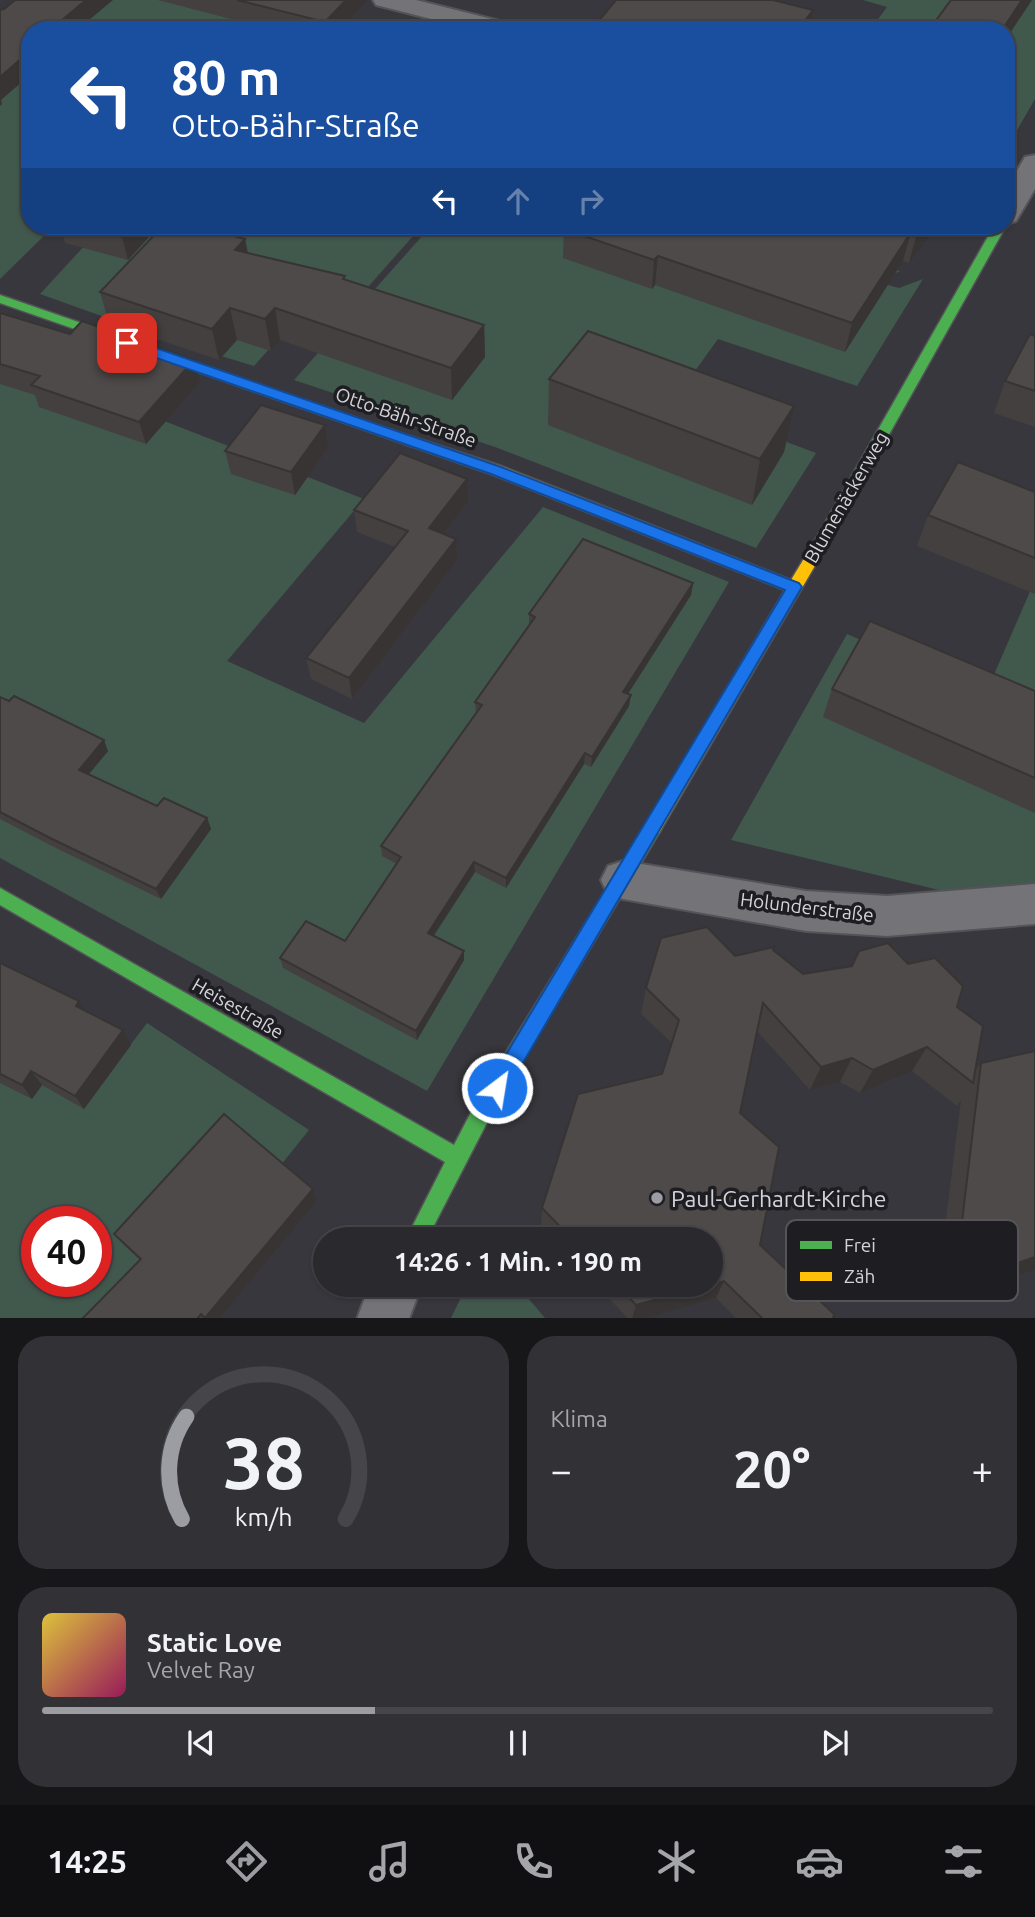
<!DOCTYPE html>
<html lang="de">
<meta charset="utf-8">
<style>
:root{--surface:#29292e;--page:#313136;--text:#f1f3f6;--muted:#a5a6aa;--line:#45454a;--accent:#9c9da3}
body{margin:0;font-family:Ubuntu,sans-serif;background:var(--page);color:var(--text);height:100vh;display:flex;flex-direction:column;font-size:26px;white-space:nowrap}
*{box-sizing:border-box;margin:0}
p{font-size:23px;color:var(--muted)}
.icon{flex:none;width:38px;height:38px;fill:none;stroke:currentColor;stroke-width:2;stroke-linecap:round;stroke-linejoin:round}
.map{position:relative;height:1318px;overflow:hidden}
.panel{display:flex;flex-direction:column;gap:18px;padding:18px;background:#171719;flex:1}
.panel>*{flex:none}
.banner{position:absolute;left:21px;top:21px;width:994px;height:214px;border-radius:28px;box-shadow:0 2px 5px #0004,0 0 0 2px var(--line);background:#1a4fa0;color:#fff;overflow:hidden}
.speed{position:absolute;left:21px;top:1206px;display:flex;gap:14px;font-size:35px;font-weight:700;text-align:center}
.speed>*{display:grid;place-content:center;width:91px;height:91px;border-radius:50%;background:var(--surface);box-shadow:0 2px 5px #0004,0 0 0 2px var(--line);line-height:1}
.speed .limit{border:10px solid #d22;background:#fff;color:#111}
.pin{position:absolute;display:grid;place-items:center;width:60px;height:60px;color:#fff;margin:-30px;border-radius:14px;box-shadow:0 4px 10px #0006}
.me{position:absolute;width:77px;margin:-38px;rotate:31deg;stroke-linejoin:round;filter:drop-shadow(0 0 5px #0008)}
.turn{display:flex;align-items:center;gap:24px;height:147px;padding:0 35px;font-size:32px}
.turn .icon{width:91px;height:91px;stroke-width:2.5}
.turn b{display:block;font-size:49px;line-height:60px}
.lanes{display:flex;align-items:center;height:66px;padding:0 35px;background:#0003;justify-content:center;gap:35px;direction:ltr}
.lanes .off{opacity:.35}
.big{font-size:52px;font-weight:700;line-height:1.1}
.panel .tile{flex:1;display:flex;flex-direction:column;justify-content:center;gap:10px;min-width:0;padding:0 24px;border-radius:28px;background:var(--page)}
.panel .dial{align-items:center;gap:0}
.dial svg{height:182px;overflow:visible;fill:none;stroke:var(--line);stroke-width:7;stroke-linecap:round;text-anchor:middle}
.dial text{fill:var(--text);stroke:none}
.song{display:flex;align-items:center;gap:21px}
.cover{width:84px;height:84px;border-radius:10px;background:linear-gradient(135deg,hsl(50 70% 55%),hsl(330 70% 35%))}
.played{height:7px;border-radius:4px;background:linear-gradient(90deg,var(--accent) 35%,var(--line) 35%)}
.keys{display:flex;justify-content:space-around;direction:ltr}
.heat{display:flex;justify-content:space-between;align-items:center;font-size:38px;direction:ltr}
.panel .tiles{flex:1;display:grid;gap:18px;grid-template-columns:1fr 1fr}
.tile:last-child{grid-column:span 2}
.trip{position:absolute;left:313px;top:1227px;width:410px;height:70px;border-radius:35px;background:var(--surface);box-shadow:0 2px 5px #0004,0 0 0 2px var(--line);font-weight:700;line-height:70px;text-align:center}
.dock{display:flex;height:112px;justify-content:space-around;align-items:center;background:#101012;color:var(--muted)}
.dock .icon{width:49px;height:49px}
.dock .on{color:var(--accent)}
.dock b{font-size:32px;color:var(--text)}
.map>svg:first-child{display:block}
.green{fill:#41584d;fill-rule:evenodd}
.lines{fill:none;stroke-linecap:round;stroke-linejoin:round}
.street-casing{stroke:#535358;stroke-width:4}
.fast-casing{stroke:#535358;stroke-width:3}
.slow-casing{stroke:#535358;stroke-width:3}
.street{fill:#737378;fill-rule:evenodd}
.fast{fill:#4caf50;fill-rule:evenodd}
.slow{fill:#ffc107;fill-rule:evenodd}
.wall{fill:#43403f}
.shaded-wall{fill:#373433}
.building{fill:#4e4a49;stroke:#373433;stroke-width:2}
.route{fill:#1a73e8;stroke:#114b97;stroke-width:2}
.poi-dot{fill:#9c9da3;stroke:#1d1d22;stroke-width:2.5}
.labels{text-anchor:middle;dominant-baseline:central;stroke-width:7;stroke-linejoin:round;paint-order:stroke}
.street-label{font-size:19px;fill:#d3d4da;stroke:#1d1d22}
.near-poi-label{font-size:23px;fill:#d3d4da;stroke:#1d1d22;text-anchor:start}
.key{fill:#1d1d22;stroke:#545459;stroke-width:2}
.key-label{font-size:19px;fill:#d3d4da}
</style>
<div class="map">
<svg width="1035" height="1319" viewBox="0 0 1035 1319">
<rect width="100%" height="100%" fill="#37373d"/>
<!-- green -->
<g class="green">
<path d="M108,0H266L379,30H71Z"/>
<path d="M863,0H1035V99L1009,144L1006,145V30H870L887,7Z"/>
<path d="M30,64V226H54L0,279V88Z"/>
<path d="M85,226H422L352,305L320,292L254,366L185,345L153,272L107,318L40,294L99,230Z"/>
<path d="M431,226H768V228L900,271L877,282L899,288L923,279L857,386L718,339L674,400L816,453L756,548L495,447L294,380Z"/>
<path d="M0,357L364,499L227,661L364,723L543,507L729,582L427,1091L0,858Z"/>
<path d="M1035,580V913L731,840L847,634L986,693Z"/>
<path d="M147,1023L309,1130L158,1318H0V1044L94,1093ZM37,1222H96V1281H37Z"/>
<path d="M467,1285H517L545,1318H451Z"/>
</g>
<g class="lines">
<defs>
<g id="street">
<path d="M373,0H416L516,25L520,30H475L376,5Z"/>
<path d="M1035,155V189L1016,221L1006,224V189L1025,157Z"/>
<path d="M623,861L806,891L887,896L1035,884V924L887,936L806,931L623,899L608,894L601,880L608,866Z"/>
<path d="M370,1284H422L409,1319H357Z"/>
</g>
<g id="fast">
<path d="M994,226H1006L827,545H817L815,541L817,537Z"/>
<path d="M0,295L415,438L417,441L410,446L405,444L0,303Z"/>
<path d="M653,821L659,823L662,828L659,833L495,1107L427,1239H406L445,1162L0,905V888L454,1145L481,1093L647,823Z"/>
</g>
<path id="slow" d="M410,436L501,466L791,580L817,537H827L829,541L827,545L659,833L653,835L647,833L644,828L647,823L785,590L491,474L405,444L403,441Z"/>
</defs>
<!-- street casing -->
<use href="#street" class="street-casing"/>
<!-- fast casing -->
<use href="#fast" class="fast-casing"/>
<!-- slow casing -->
<use href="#slow" class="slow-casing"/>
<!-- street -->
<use href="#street" class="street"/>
<!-- fast -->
<use href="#fast" class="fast"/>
<!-- slow -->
<use href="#slow" class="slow"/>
</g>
<!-- wall -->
<g class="wall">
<path d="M158,0H368L340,30H273Z"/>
<path d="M60,226H159L128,260L65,243Z"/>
<path d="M937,226L909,263L903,261L845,352L655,285L652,289L563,258L564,229H728Z"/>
<path d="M245,239L248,253L345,279L484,325L485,357L452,400L280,340L271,351L237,340L219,360L109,323L100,292Z"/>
<path d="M0,313L200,382L146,444L39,407L35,395L0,384Z"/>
<path d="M1035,336V427L994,413L1005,381Z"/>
<path d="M549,379L794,406L784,452L752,505L548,425Z"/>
<path d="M325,425L328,448L295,495L231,474L225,451Z"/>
<path d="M467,479L468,501L443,534L456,539L457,560L352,699L311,679L306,658L395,547L357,532L354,510Z"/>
<path d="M1035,492V594L917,546L928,515Z"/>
<path d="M693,583L691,595L628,694L629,706L591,767L584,764L506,888L475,872L434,936L464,951V960L417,1040L283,968L280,958L345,941L397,864L382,856L381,846L476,713L475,702L529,625V614Z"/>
<path d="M832,689L1035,691V813L823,717Z"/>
<path d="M0,697L108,751L89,774L157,806L207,818L211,829L161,899L56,848L0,819Z"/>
<path d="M773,950L803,974L908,964L957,1007L975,1070L981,1063L1035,1051V1270L984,1287L942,1251L961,1100L957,1106L912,1071L860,1093L840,1082L810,1090L757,1031L740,1113L760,1245L833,1319H737L716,1298L642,1319H628L596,1284H710V1239H553L541,1227L542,1208L662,1074L672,1043L641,1014L646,988L735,956Z"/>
<path d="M0,963L85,1011L131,1045L84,1109L42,1085L32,1099L0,1083Z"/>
<path d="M313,1189L317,1200L219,1319H82L140,1260L123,1244L114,1234Z"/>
</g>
<!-- shaded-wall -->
<g class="shaded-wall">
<path d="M86,0H113L77,30H50Z"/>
<path d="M346,0H368L340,30H325V22Z"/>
<path d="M1022,0H1032L1006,39V30H1002Z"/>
<path d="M813,10L809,30H798Z"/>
<path d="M30,46V75L1,100L2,104L0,106V77Z"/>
<path d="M133,226H159L128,260L122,237Z"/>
<path d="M923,226H937L909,263L917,233Z"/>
<path d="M911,232L903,261L845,352L852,323Z"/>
<path d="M245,239L251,271L235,250Z"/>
<path d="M658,256L655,285L652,289L654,260Z"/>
<path d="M230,308L237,340L219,360L212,329Z"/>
<path d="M275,308L280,340L271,351L265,319Z"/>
<path d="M484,325L485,357L452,400L451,368Z"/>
<path d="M194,360L200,382L146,444L139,422Z"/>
<path d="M794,406L784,452L752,505L760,459Z"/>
<path d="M325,425L328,448L295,495L291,472Z"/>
<path d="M467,479L468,501L431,550L429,528Z"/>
<path d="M456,539L457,560L352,699L349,678Z"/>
<path d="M693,583L691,595L622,703L623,692Z"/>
<path d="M631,695L629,706L591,767L592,757Z"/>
<path d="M104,740L108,751L84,780L79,770Z"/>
<path d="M585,753L584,764L506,888V878Z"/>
<path d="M207,818L211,829L161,899L156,889Z"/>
<path d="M474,862L475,872L429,942L428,933Z"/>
<path d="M464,951V960L417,1040L416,1031Z"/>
<path d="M79,1001L88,1016L76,1006Z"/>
<path d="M123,1030L131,1045L84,1109L75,1096Z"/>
<path d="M927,1047L912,1071L860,1093L873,1070Z"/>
<path d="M852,1058L840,1082L810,1090L821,1067Z"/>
<path d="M31,1071L42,1085L32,1099L22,1085Z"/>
<path d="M313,1189L317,1200L219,1319H205Z"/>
<path d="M1035,1257V1270L984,1287L1006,1267Z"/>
<path d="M724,1281L716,1298L642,1319H632L636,1305Z"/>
</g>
<!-- building -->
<g class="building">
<path d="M15,0H86L50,30H30V46L26,49L30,50V51L0,77V10L4,9Z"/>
<path d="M237,0H346L325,22Z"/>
<path d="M616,0H773L813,10L798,30H591Z"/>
<path d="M951,0H1022L1002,30H929Z"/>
<path d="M78,226H133L122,237Z"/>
<path d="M163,226H196L245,239L235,250L345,276L343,279L484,325L451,368L275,308L265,319L230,308L212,329L100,292Z"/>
<path d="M567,226H719L728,229L731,226H923L917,233L911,232L852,323L658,256L654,260L564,229Z"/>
<path d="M0,313L70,334L82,321L194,360L139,422L31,385L40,376L0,364Z"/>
<path d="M588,331L794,406L760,459L549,379Z"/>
<path d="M1030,334L1035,336V391L1005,381Z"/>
<path d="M261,405L325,425L291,472L225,451Z"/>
<path d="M400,453L467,479L429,528L456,539L349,678L306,658L408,531L354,510Z"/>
<path d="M958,462L1035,492V558L928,515Z"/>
<path d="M583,539L693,583L623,692L631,695L592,757L585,753L506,878L474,862L428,933L464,951L416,1031L280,958L306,921L345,941L401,857L381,846L482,705L475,702L535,617L529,614Z"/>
<path d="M870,621L1035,691V778L832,689Z"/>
<path d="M14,696L104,740L79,770L157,806L164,798L207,818L156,889L50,838L0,812V697L9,701Z"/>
<path d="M707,927L735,956L774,947L773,950L803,974L852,966L859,951L888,943L908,964L935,958L963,986L957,1007L983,1026L973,1083L927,1047L873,1070L852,1058L821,1067L763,1003L740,1113L779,1147L760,1245L834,1314L833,1319H763L724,1281L636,1305L616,1284H710V1239H572L542,1208L578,1094L662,1074L679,1020L646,988L661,938Z"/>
<path d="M0,963L79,1001L76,1006L123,1030L75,1096L31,1071L22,1085L0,1074Z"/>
<path d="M1035,1051V1257L1006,1267L961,1230L981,1063Z"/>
<path d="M224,1114L313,1189L205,1318L201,1314L197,1319H82L141,1259L114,1234Z"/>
</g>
<!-- route -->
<path class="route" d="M127,338L501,467L799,583L802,587L504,1095L497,1097L490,1095L487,1088L490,1081L785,590L491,474L122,346L120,343Z"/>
<!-- markers -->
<circle class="poi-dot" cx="657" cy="1198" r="7"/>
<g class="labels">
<!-- street labels -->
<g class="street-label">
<text transform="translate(406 417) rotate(19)">Otto-Bähr-Straße</text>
<text transform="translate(846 497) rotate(-60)">Blumenäckerweg</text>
<text transform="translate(807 907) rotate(7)">Holunderstraße</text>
<text transform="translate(238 1008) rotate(30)">Heisestraße</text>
</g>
<!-- near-poi labels -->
<g class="near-poi-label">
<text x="671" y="1198">Paul-Gerhardt-Kirche</text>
</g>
</g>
<!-- legend -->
<rect x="786" y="1220" width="232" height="81" rx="10" class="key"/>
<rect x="800" y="1241" width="32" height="8" fill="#4caf50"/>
<rect x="800" y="1272" width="32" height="9" fill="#ffc107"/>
<g class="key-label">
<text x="844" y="1252">Frei</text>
<text x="844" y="1283">Zäh</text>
</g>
</svg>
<div class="speed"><div class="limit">40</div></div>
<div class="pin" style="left:127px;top:343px;background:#d93025"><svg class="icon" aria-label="arrive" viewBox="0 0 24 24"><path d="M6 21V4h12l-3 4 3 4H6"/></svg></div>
<svg class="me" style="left:497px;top:1088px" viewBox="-20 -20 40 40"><circle r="17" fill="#1a73e8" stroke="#fff" stroke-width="3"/><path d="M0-11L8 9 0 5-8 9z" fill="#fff"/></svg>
<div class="trip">14:26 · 1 Min. · 190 m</div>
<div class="banner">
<div class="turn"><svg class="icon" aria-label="left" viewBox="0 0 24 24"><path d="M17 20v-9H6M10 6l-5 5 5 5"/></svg><div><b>80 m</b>Otto-Bähr-Straße</div></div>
<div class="lanes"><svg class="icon" aria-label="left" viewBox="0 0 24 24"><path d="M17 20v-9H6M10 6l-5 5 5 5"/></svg><svg class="icon off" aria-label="ahead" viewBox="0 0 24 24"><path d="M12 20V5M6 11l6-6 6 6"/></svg><svg class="icon off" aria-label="right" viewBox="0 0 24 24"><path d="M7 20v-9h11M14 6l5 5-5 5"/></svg></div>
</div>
</div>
<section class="panel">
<div class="tiles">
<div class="tile dial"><svg viewBox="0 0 100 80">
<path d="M14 69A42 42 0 1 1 86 69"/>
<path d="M14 69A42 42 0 0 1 16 24" stroke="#9c9da3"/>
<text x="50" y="56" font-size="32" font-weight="700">38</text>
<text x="50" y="72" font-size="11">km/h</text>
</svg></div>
<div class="tile"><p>Klima</p>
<div class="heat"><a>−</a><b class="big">20°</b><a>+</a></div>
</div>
<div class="tile">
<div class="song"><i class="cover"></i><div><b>Static Love</b><p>Velvet Ray</p></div></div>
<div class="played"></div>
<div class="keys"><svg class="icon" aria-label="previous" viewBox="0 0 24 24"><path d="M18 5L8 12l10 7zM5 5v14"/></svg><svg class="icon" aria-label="pause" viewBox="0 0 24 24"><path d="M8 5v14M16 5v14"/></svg><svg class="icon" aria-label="next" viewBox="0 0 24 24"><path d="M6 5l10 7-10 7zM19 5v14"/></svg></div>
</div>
</div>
</section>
<nav class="dock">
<b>14:25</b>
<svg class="icon on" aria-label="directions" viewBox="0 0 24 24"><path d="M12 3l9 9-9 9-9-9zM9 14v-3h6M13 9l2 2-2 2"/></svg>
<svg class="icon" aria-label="music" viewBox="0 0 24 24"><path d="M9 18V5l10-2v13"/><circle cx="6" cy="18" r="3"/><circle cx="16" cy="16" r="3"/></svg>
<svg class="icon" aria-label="phone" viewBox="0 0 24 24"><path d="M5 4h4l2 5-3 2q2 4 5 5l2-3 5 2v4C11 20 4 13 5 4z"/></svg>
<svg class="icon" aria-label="climate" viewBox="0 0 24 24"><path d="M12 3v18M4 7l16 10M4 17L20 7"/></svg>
<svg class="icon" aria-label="car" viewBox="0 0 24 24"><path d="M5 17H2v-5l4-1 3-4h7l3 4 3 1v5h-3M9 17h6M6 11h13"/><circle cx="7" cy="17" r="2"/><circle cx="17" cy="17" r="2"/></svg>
<svg class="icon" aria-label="filters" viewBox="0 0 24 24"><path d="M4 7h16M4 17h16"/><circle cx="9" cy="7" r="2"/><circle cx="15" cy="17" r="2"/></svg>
</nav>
